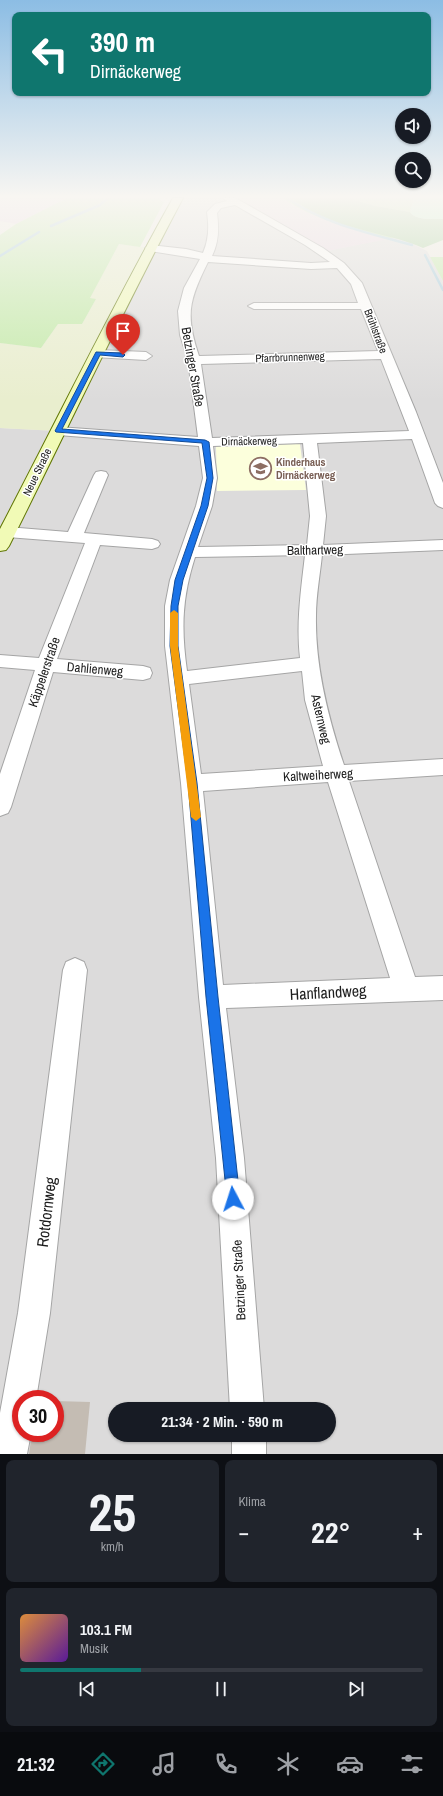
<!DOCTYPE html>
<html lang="de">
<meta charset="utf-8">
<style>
:root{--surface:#171b24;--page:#20242c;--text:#f1f3f6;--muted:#9ea1a6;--line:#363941;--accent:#0f766e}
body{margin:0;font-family:"Archivo Narrow",sans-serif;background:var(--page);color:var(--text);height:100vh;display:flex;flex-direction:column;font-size:15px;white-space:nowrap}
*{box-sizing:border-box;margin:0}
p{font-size:13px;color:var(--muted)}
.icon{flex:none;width:22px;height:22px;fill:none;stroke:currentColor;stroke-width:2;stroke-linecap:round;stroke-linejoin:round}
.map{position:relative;height:1454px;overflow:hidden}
.panel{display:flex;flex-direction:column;gap:6px;padding:6px;background:#0d0f14;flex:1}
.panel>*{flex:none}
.top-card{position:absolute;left:12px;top:12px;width:419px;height:84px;border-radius:8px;box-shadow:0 1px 3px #0004;background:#0f766e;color:#fff;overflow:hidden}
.buttons{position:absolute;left:395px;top:108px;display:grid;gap:8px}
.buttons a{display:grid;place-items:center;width:36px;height:36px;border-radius:50%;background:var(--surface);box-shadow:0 1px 3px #0004;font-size:20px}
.speed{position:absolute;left:12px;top:1390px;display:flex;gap:8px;font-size:20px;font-weight:700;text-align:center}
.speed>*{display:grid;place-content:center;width:52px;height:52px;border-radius:50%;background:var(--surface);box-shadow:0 1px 3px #0004;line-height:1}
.speed .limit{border:6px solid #d22;background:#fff;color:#111}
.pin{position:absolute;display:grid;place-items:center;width:34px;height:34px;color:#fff;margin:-41px -17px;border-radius:50% 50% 50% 0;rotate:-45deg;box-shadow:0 0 4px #0007}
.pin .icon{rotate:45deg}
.me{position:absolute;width:44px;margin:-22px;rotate:355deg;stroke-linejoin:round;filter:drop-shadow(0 0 3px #0008)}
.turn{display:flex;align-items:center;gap:14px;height:84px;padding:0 12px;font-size:18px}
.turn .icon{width:52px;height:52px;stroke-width:2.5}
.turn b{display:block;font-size:28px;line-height:34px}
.big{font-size:30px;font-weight:700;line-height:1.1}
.panel .widget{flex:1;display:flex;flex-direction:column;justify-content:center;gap:6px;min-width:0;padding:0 14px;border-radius:8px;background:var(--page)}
.panel .dial{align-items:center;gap:0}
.dial b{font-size:52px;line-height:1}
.song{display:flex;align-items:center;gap:12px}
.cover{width:48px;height:48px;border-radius:6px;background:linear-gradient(135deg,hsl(30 70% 55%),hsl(270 70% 35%))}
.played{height:4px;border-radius:2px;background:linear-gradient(90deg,var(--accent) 30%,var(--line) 30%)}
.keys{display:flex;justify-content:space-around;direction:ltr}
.heat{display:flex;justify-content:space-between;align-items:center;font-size:22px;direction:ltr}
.panel .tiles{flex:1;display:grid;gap:6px;grid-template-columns:1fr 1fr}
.widget:last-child{grid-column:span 2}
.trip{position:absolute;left:108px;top:1402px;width:228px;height:40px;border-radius:20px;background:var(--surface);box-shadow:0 1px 3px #0004;font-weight:700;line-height:40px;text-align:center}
.menu{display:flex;height:64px;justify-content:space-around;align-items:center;background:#090b0e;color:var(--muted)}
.menu .icon{width:28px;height:28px}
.menu .on{color:var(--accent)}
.menu b{font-size:18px;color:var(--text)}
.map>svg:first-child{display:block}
.residential{fill:#dcdbdb;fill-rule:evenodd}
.industrial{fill:#e8d5e3}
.education{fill:#fcffdc}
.farmland{fill:#e9eece}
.grass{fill:#c3eaa8}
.forest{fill:#a3cf98}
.park{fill:#bffac9}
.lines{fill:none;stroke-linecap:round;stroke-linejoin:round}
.stream{stroke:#a3cbdd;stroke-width:2.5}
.building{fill:#c4bcb3}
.street-casing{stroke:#a5a5a5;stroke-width:2}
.secondary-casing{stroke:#607603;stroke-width:2}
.street{fill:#fff;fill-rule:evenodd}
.secondary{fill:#f1fab6;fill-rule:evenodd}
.route{fill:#1a73e8;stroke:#114b97}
.slow{fill:#f59e0b}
.labels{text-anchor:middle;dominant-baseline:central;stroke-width:3;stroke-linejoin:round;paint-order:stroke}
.far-street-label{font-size:11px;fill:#1e1e1e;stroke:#fff}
.far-education-label{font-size:11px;font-weight:bold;fill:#785e54;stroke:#fff;text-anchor:start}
.street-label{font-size:13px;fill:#1e1e1e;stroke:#fff}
.near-street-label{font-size:16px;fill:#1e1e1e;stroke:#fff}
</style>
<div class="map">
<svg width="443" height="1454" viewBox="0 0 443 1454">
<rect width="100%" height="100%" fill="#efece3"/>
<!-- residential -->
<path class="residential" d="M178,198H228L322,252L394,237L409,242L427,251L443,281V1454H0V428L58,431ZM21,1399H55V1433H21ZM115,1409H329V1435H115Z"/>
<!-- industrial -->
<g class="industrial">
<path d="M0,198H67L16,224L0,221Z"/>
<path d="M227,198H283L293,205L313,215L337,224L388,239L322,252Z"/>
</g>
<!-- education -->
<path class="education" d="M300,444L306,490L217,491L216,446Z"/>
<!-- farmland -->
<path class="farmland" d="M119,244L150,248L58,431L0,428V343L41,348L58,324H82L96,299H89Z"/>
<!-- grass -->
<g class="grass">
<path d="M67,198H162L160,200L164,202L140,247L119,244L90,298L96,299L82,324H58L41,348L0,343V235L16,224Z"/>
<path d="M283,198H292C316,221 362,229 394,237L388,239C352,228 314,220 283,198Z"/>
<path d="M348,198H414L410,212L376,206Z"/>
<path d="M430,257H443V281Z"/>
</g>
<!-- forest -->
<path class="forest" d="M292,198H348L376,206L410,212C416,221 433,218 443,219V240L423,248C383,230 325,229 292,198Z"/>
<!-- park -->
<path class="park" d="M414,198H443V219C433,218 416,221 410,212Z"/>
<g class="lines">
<!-- stream -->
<g class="stream">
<path d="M287,198C324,224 369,233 412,245"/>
<path d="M51,226L100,205L108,198"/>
<path d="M425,255L443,290"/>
<path d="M0,256L39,232"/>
</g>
</g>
<!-- building -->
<path class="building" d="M55,1401L90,1402L85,1454H29L32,1433H55Z"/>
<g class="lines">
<defs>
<g id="street">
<path d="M223,198H234L239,200L323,248L344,263L362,283L416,412L443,483V508L438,506L435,503L412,439L317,443L326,516L323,545L443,540V550L322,555C320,575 316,595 316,616C315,666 328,717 344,765L443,759V775L349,781L415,977L443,976V1000L226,1008L244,1158L264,1409H230L216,1158L199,997L181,783L165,646V606L170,580L196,506L203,478L199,446L58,435L53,434L51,431L53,428L58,427L198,437L188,360L180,335L178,311L184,288L200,259L150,251L145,248L150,245L186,249L203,253C209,239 209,227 207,212L215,204L227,201ZM235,205L305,245L330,262L311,263L212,256C219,242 219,228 217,213L221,208ZM208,262L311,269L337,268L351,284L358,303H254L248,306L254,309H361L378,351L199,356C185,315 189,300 208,262ZM381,359L409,431L212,438L201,364ZM303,443L310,516L307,545L198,547L212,506L217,478L213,446ZM305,555C301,590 296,623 300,658L187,671C181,628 182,598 195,557ZM302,671L305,700L323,766L201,774L189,684ZM328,782L390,978L223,985L203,791Z"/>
<path d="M98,350L146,352L152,356L146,360L94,357L92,354Z"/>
<path d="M101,471L106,472L108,475L84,533L152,539L158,541L160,544L158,547L152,549L100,545L57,659L143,666L150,668L152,673L150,678L143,680L53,672L11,807L8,813L0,816V774L35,670L0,667V655L39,658L85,543L7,537L1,535L0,531L7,527L68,532L94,475L96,472Z"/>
<path d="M75,958L84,962L87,970L50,1313L36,1399H21V1433H31L27,1454H0V1413L18,1313L63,970L66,962Z"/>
<rect x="232" y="1435" width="34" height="19"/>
</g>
<path id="secondary" d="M173,198H183C122,312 67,430 9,546L6,550L0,551V529C58,418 112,307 173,198Z"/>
</defs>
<!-- street casing -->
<use href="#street" class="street-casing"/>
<!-- secondary casing -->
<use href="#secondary" class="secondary-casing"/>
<!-- street -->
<use href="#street" class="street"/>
<!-- secondary -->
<use href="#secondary" class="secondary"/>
</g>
<!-- sky -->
<linearGradient id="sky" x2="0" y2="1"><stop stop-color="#8cbde4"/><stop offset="0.49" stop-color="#f8f6f2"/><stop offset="1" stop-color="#f8f6f2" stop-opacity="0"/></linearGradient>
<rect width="443" height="401" fill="url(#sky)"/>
<!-- route -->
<path class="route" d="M96,352L123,353L125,355L123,357L100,355L62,429L205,440L209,442L213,478L208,506L183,580L178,606V646L197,783L218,997L240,1199L238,1204L233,1206L229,1204L227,1199L206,997L188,783L170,646L171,606L175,580L201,506L207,478L202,443L56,432L55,431Z"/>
<!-- slow -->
<path class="slow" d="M174,610L178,613V646L201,817L196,821L191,817L170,646V613Z"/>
<!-- icons -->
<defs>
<symbol id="school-ring" viewBox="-11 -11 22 22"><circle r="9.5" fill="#fff" stroke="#8d6e63" stroke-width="1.5"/><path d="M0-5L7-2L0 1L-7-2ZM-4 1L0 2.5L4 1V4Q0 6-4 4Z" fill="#8d6e63"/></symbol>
</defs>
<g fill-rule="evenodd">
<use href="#school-ring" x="248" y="456" width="25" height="25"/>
</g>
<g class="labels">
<!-- far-street labels -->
<g class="far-street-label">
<text transform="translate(376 331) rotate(69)">Brühlstraße</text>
<text transform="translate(290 357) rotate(-2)">Pfarrbrunnenweg</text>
<text transform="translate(249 441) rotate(-1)">Dirnäckerweg</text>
<text transform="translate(37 472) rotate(-64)">Neue Straße</text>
</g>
<!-- far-education labels -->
<g class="far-education-label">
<text x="276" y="462">Kinderhaus<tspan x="276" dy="13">Dirnäckerweg</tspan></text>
</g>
<!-- street labels -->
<g class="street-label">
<text transform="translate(193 367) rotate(80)">Betzinger Straße</text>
<text transform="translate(315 550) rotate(-1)">Balthartweg</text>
<text transform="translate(95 669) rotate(5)">Dahlienweg</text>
<text transform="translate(44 672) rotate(-71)">Käppelerstraße</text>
<text transform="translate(321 719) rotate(77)">Asternweg</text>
<text transform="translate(318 775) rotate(-3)">Kaltweiherweg</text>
<text transform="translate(239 1280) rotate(-93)">Betzinger Straße</text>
</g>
<!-- near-street labels -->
<g class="near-street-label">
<text transform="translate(328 992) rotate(-3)">Hanflandweg</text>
<text transform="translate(46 1212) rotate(-83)">Rotdornweg</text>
</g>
</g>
</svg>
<div class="buttons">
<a><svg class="icon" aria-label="sound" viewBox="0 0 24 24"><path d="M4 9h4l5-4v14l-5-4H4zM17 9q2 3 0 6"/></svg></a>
<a><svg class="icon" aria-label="search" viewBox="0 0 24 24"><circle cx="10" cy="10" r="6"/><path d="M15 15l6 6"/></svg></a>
</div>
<div class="speed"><div class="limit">30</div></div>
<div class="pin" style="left:123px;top:355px;background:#d93025"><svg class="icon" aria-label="arrive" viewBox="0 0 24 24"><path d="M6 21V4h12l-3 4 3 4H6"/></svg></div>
<svg class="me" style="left:233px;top:1199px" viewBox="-20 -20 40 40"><circle r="19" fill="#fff"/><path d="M0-13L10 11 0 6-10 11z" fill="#1a73e8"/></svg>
<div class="trip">21:34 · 2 Min. · 590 m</div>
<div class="top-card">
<div class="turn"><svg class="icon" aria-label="left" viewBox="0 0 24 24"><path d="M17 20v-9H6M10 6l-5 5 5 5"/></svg><div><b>390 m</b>Dirnäckerweg</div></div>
</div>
</div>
<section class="panel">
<div class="tiles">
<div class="widget dial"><b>25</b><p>km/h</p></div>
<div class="widget"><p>Klima</p>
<div class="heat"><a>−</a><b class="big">22°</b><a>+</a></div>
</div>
<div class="widget">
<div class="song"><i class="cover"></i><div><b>103.1 FM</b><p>Musik</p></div></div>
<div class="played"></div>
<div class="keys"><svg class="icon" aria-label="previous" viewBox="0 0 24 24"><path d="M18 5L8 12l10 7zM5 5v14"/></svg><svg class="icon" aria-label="pause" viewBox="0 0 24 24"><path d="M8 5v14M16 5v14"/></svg><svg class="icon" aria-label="next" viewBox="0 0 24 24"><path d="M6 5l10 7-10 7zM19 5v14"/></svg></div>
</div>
</div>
</section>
<nav class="menu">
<b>21:32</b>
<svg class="icon on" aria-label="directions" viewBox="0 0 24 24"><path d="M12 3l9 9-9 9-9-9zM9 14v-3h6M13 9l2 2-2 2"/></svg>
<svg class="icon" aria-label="music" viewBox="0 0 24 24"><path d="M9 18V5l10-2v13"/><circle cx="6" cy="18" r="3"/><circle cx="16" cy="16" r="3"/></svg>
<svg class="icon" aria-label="phone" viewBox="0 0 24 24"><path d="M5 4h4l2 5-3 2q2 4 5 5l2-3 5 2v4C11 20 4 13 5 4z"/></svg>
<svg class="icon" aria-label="climate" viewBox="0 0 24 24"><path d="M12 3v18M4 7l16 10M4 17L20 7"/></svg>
<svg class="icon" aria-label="car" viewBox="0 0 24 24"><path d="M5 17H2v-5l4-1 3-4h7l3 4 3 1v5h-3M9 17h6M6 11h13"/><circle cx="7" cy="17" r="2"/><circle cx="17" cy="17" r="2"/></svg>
<svg class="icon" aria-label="filters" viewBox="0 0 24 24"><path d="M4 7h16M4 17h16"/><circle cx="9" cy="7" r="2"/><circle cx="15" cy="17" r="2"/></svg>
</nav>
